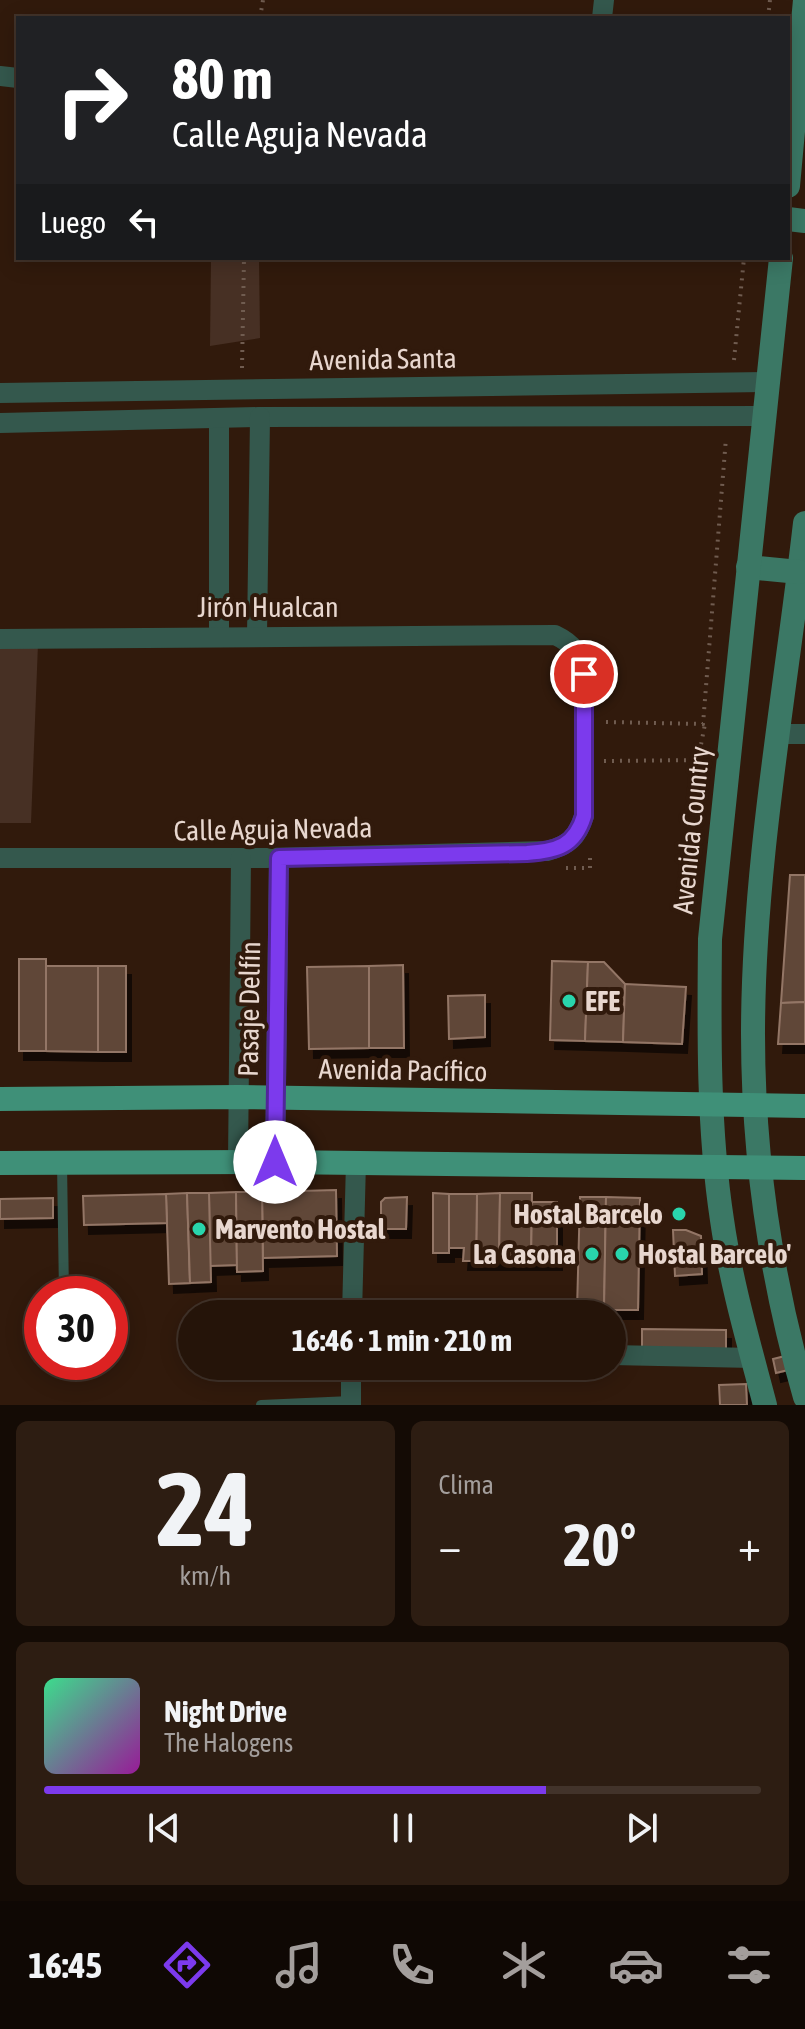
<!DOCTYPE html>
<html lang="es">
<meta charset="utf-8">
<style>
:root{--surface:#251409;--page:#2d1d12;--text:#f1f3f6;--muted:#a39e9c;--line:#42332a;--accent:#7c3aed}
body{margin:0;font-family:"Asap Condensed",sans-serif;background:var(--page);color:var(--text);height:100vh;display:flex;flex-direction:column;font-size:30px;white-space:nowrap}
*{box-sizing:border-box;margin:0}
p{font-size:26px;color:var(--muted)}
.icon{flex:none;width:44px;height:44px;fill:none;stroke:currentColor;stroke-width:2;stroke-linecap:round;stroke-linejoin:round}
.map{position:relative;height:1405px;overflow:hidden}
.panel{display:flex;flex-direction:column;gap:16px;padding:16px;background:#140b05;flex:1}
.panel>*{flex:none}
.hud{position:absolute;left:16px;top:16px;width:774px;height:244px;border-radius:0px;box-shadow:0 4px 20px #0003,0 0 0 2px var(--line);background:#202124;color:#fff;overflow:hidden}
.speed{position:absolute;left:24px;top:1276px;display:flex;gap:16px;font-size:40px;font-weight:700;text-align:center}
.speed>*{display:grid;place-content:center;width:104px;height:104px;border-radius:50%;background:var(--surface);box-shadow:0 4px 20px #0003,0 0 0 2px var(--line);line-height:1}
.speed .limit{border:12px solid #d22;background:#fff;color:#111}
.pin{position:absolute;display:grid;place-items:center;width:68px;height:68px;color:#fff;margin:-34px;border:4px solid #fff;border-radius:50%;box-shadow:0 2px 8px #0007}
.me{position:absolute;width:88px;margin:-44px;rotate:0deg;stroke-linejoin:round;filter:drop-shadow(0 0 6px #0008)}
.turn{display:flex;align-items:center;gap:28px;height:168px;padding:0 24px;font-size:36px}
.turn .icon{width:104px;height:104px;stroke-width:2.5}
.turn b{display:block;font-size:56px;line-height:68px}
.then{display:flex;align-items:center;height:76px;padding:0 24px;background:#0003;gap:16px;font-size:30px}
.big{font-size:60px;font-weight:700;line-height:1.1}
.panel .widget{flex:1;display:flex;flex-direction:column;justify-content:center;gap:12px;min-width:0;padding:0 28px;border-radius:12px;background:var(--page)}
.panel .dial{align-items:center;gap:0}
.dial b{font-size:104px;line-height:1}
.song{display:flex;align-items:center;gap:24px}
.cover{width:96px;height:96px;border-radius:12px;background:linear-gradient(135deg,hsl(150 70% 55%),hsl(300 70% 35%))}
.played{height:8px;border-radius:4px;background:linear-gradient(90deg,var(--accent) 70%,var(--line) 70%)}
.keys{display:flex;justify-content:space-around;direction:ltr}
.heat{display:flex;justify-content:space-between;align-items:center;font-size:44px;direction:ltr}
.panel .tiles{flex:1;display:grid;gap:16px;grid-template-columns:1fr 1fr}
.widget:last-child{grid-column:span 2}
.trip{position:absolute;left:178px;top:1300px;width:448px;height:80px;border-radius:40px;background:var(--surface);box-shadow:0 4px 20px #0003,0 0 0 2px var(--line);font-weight:700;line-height:80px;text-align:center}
.tab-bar{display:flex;height:128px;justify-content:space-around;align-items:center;background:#0f0804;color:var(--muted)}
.tab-bar .icon{width:56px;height:56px}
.tab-bar .active{color:var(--accent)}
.tab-bar b{font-size:36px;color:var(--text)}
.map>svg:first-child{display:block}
.green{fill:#473024}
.building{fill:#614638;stroke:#937666;stroke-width:2;filter:url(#shadow)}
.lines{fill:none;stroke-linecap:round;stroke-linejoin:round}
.path{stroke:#705c50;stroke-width:4;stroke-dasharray:2 6;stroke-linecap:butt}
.lane{stroke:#34584d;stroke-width:10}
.street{stroke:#34584d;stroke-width:20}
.secondary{stroke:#3b7865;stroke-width:24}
.primary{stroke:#3f9078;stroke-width:24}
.route-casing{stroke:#51269a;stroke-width:20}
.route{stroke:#7c3aed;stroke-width:14}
.poi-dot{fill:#29d5ac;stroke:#311a0c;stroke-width:3}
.labels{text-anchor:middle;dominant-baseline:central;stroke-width:8;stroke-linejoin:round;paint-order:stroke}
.street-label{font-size:28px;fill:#e8d7cf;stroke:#311a0c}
.poi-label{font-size:28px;font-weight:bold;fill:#e8d7cf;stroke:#311a0c;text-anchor:start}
</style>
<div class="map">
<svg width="805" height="1405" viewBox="0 0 805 1405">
<defs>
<filter id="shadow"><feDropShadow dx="5" dy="9" stdDeviation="0" flood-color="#0009"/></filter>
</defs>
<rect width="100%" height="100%" fill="#311a0c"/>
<!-- green -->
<g class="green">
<path d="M211,258H259L260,338L210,346Z"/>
<path d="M0,644H38L31,823H0Z"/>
</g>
<!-- building -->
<g class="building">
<path d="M790,875H805V1002L781,1003Z"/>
<rect x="19" y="959" width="27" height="92"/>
<path d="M552,961L588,962L585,1041L550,1040Z"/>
<path d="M588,962H604L625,984L623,1042L585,1041Z"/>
<path d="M403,965L404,1048H369V966Z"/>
<path d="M46,966H98V1052L46,1051Z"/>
<rect x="98" y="966" width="28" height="86"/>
<path d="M369,966V1048L309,1049L307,967Z"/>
<path d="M625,984L686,987L682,1044L623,1042Z"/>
<path d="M485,995V1037L449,1039L448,996Z"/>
<path d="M805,1002V1044H778L781,1003Z"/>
<path d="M336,1190L337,1256L263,1258L262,1192Z"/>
<path d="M236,1192L237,1265L210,1266L209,1193Z"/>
<path d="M236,1192H262L263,1271L237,1272Z"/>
<path d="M187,1193L190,1283L169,1284L166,1194Z"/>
<path d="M187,1193H209L211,1282L190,1283Z"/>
<path d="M433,1193L449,1194V1253H433Z"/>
<path d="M500,1193L499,1261H476L477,1194Z"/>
<path d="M500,1193H532L531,1261H499Z"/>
<path d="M166,1194L167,1223L84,1225L83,1196Z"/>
<path d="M449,1194H477L476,1261H463L464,1248H449Z"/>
<path d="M407,1197L406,1229H381V1202L385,1198Z"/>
<path d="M580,1197H606L604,1310H577Z"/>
<path d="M606,1197L640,1198L638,1310H604Z"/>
<path d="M53,1198V1218L0,1219V1199Z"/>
<path d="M532,1202H557V1261H531Z"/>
<path d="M673,1230H686L701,1236L702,1274L675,1276Z"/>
<path d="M642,1329L726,1330V1353L642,1352Z"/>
<path d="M785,1356L788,1370L776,1373L773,1359Z"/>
<path d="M746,1384L747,1405H720L719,1385Z"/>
</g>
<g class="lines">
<!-- path -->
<g class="path">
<path d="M260,18L263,0"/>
<path d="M768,18L770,0"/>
<path d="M734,360L744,258"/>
<path d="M242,368L244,258"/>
<path d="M606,722L703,724L726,438"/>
<path d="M698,760L705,724"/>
<path d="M604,761L698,760"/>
<path d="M566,868H590V852"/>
</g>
<!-- lane -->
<g class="lane">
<path d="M62,1163L64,1294"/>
<path d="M261,1405L351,1401"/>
</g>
<!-- street -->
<g class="street">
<path d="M602,18L604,0"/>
<path d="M0,76L18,78"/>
<path d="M0,393L767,382"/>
<path d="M219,419V635"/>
<path d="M0,423L260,417L763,416"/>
<path d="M257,636L260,417"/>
<path d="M0,639L555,635C574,644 579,653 584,674V816C577,838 569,845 547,851L266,858H0"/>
<path d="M778,734H805"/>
<path d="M238,1162L241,858"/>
<path d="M275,1162L279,858"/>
<path d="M352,1314L356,1162"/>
<path d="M612,1355L753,1358"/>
<path d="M351,1366V1405"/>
</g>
<!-- secondary -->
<g class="secondary">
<path d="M788,186L805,0"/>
<path d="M788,219L805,221"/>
<path d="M805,523C786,690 753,865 753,1034C753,1157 771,1279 805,1397"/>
<path d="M748,567L799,572"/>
<path d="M765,1405C749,1344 731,1283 722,1220C708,1128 709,1031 710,939L781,258"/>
</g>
<!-- primary -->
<g class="primary">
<path d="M0,1099L238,1097L805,1106"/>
<path d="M0,1163L275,1162L805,1168"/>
</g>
</g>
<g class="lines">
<defs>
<path id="route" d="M275,1162L279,858L527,853C557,851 575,846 584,816V674"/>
</defs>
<!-- route casing -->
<use href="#route" class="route-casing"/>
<!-- route -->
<use href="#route" class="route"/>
</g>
<!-- markers -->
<g class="poi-dot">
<circle cx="569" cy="1001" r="8"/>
<circle cx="679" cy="1214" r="8"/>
<circle cx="199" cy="1229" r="8"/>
<circle cx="592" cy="1254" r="8"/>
<circle cx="622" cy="1254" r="8"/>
</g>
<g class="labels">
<!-- street labels -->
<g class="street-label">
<text transform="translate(383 359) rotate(-1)">Avenida Santa</text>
<text x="268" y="607">Jirón Hualcan</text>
<text transform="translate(273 829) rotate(-1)">Calle Aguja Nevada</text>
<text transform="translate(691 830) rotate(-84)">Avenida Country</text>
<text transform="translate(249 1009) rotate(-89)">Pasaje Delfín</text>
<text transform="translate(403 1070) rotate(1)">Avenida Pacífico</text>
</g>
<!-- poi labels -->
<g class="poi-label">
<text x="585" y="1001">EFE</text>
<text x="663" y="1214" text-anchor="end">Hostal Barcelo</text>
<text x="215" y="1229">Marvento Hostal</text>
<text x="576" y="1254" text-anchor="end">La Casona</text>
<text x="638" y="1254">Hostal Barcelo'</text>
</g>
</g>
</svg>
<div class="speed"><div class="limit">30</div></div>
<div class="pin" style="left:584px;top:674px;background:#d93025"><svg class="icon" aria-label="arrive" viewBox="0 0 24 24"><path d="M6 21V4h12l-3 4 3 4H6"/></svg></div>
<svg class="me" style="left:275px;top:1162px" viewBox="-20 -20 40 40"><circle r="19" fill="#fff"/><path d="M0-13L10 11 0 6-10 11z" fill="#7c3aed"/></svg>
<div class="trip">16:46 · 1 min · 210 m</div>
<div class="hud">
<div class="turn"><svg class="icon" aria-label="right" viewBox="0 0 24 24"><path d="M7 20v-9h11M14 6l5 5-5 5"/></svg><div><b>80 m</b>Calle Aguja Nevada</div></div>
<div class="then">Luego<svg class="icon" aria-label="left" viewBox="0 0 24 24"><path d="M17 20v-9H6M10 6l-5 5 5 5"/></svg></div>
</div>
</div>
<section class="panel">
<div class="tiles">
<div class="widget dial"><b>24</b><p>km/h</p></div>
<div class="widget"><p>Clima</p>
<div class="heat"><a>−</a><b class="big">20°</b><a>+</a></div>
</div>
<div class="widget">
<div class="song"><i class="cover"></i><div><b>Night Drive</b><p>The Halogens</p></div></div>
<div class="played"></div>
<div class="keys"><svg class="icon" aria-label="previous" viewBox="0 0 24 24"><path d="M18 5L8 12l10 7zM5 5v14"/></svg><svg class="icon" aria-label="pause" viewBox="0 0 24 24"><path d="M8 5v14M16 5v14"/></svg><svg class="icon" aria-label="next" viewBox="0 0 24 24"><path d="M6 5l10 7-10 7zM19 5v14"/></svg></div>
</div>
</div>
</section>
<nav class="tab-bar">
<b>16:45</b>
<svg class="icon active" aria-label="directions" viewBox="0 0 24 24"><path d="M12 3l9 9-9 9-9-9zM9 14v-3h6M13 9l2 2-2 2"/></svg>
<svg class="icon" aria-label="music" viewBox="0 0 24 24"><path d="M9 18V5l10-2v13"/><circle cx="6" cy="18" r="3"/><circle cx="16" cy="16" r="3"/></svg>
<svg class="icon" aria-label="phone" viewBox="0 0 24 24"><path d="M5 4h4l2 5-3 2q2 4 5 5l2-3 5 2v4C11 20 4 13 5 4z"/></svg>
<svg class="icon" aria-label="climate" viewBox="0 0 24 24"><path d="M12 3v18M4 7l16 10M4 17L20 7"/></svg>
<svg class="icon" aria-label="car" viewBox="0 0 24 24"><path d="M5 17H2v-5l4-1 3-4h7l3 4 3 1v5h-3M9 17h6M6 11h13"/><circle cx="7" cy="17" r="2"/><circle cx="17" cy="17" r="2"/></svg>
<svg class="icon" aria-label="filters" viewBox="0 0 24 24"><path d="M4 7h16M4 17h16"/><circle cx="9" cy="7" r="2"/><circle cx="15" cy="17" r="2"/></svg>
</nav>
